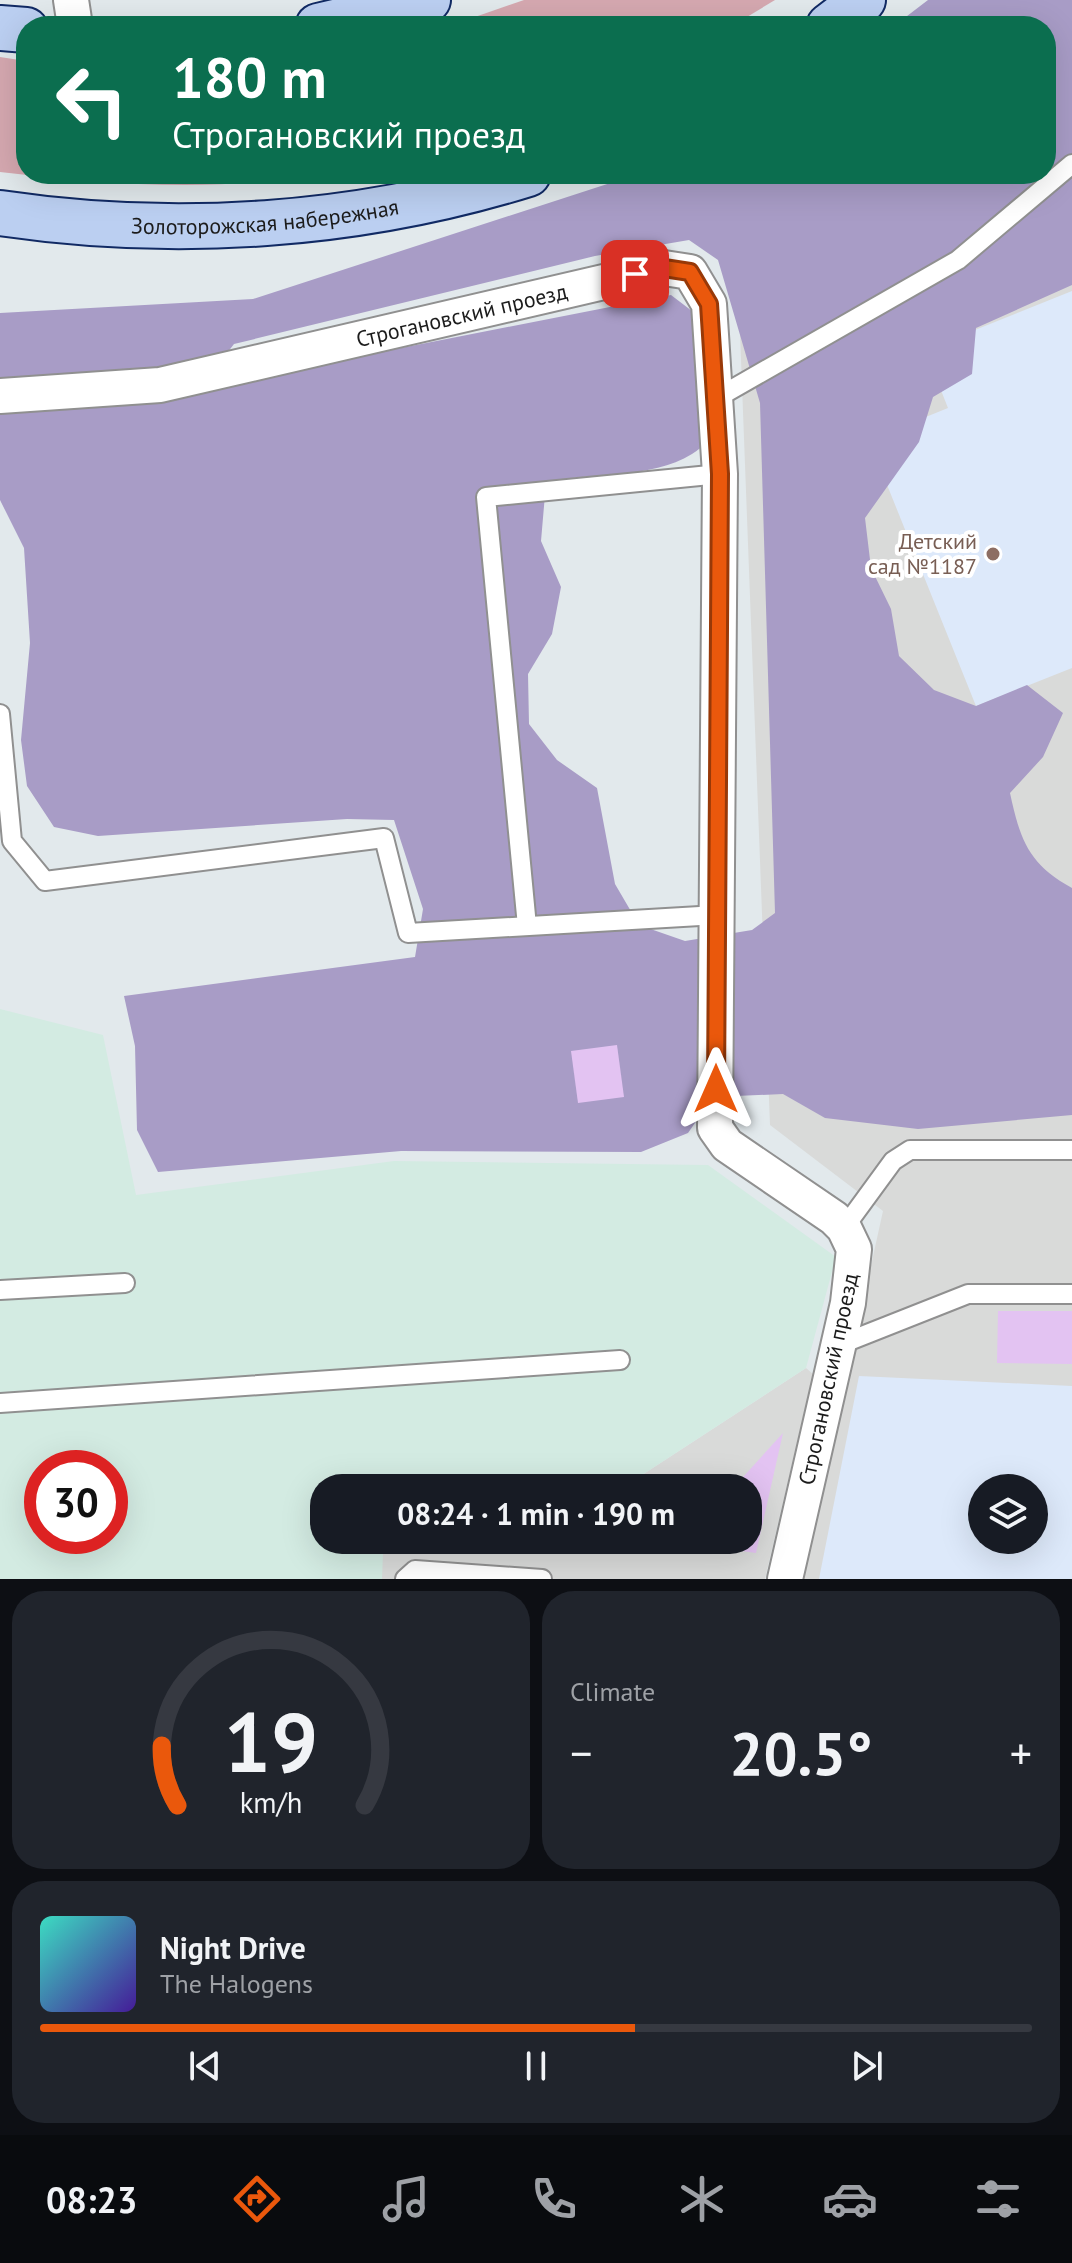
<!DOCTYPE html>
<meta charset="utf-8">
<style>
:root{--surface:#171b24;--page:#20242c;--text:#f1f3f6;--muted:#9ea1a6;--line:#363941;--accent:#ea580c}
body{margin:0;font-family:"PT Sans",sans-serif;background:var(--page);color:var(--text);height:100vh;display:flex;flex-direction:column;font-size:30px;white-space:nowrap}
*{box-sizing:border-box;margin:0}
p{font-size:26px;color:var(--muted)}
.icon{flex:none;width:44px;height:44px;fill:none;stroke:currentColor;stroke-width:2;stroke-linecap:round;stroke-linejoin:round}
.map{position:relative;height:1579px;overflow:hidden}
.drawer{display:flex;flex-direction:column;gap:12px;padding:12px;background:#0d0f14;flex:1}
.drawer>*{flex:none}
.top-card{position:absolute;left:16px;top:16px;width:1040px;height:168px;border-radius:32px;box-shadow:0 8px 32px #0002;background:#0b6e4f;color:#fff;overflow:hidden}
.controls{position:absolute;left:968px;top:1474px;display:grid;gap:16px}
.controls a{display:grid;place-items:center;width:80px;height:80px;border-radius:50%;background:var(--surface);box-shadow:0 8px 32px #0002;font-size:40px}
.speed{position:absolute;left:24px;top:1450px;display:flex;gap:16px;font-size:40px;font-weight:700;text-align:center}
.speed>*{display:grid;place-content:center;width:104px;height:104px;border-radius:50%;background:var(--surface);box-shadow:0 8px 32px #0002;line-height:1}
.speed .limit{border:12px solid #d22;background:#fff;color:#111}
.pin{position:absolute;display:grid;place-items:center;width:68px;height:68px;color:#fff;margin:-34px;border-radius:16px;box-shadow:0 4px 12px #0006}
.me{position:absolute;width:88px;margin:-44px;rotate:0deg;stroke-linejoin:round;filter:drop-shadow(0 0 6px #0008)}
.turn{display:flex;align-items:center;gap:28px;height:168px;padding:0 24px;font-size:36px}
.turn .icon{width:104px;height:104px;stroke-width:2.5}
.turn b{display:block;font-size:56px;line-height:68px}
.big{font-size:60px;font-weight:700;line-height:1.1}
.drawer .card{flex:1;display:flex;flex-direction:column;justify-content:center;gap:12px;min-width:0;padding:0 28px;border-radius:32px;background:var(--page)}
.drawer .dial{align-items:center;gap:0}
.dial svg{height:208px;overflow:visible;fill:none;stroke:var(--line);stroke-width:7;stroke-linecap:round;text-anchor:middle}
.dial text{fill:var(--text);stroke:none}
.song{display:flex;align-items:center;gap:24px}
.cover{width:96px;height:96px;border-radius:12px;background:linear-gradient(135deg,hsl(170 70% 55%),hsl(260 70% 35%))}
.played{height:8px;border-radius:4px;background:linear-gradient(90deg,var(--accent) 60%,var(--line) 60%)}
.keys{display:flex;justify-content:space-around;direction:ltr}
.heat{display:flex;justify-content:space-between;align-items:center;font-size:44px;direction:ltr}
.drawer .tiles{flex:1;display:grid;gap:12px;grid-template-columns:1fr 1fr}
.card:last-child{grid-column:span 2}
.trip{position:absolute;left:310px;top:1474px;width:452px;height:80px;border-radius:32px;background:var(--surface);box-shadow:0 8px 32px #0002;font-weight:700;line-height:80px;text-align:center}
.dock{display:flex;height:128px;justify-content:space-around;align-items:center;background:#090b0e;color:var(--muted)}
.dock .icon{width:56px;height:56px}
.dock .selected{color:var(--accent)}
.dock b{font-size:36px;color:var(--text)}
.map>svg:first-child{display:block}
.residential{fill:#d9dad9;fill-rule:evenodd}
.commercial{fill:#d3ebe2;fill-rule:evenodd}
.education{fill:#dde9fa;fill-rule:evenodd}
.forest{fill:#a89cc6;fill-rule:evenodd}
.park{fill:#e3c3f2}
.water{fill:#d5a8b0}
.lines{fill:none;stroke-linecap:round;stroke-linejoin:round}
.lane-casing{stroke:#909090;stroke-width:22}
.street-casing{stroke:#909090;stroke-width:38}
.secondary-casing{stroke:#112a64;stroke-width:48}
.lane{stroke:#fff;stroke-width:18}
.street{stroke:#fff;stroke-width:34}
.secondary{stroke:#bbcff1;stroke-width:44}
.route-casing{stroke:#983908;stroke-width:20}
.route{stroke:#ea580c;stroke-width:14}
.education-dot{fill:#8d6e63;stroke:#fff;stroke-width:3}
.labels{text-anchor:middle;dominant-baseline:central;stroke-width:8;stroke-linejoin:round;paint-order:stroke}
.street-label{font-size:22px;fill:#1c1c1c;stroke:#fff}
.education-label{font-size:22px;fill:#785e54;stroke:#fff;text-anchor:end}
</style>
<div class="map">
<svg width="1072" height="1579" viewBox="0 0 1072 1579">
<rect width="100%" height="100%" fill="#e2e9ec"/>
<!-- residential -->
<g class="residential">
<path d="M1072,0V1579H802L883,1211L770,1125L734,174H1046V26ZM982,1488H1034V1540H982Z"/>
<path d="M806,1368L813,1374L765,1579H382V1553L621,1548L626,1540H748V1488H642V1475Z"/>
</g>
<!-- commercial -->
<path class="commercial" d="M0,1009L103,1035L136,1195L394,1161L708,1165L836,1257L806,1368L642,1475V1488H324V1540H626L621,1548L383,1553L382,1579H0ZM42,1468H110V1536H42Z"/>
<!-- education -->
<g class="education">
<path d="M1072,291V668L976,706L869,440L948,408L925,350Z"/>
<path d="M859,1376L1072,1386V1579H819ZM982,1488H1034V1540H982Z"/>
</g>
<!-- forest -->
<path class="forest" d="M928,0H1072V285L976,328L972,374L933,397L919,442L865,518L871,568L891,609L899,656L934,690L976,706L1027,685L1063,713L1043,757L1010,793C1020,839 1028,864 1072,888V1115L918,1129L825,1118L783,1094L713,1097L688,1133L641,1152L401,1151L158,1172L137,1130L135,1046L124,996L415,957L423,909L394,820L347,819L98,836L54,827L27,786L21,740L30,643L24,548L0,500V313L253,299L638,174H1046V26H894ZM689,240L718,260L760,403L775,913L752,930L685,941L639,925L615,884L597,788L557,760L529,724L528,674L552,634L561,587L541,541L546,483C592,471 650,480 692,454C703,447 714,435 725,426L726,337L671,295L233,381L224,357L234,344L595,256Z"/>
<!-- park -->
<g class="park">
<path d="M617,1045L624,1097L578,1103L571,1051Z"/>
<path d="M998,1311H1072V1364L997,1363Z"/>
<path d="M783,1433L756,1553L684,1543L687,1540H748V1488H733Z"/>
</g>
<!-- water -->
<g class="water">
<path d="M524,0H775L732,26H449Z"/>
<path d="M0,57L26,61V174H317C214,193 103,184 0,172Z"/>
</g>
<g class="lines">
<defs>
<g id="lane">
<path d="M715,399L958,260L1072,164"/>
<path d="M0,714L12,841L45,881L384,838L408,933L717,915"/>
<path d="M527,926L486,497L720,474"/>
<path d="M844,1228L893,1161L910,1150H1072"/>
<path d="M0,1290L125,1283"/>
<path d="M839,1345L968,1294H1072"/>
<path d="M0,1403L620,1360"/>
<path d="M405,1579L415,1570L542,1579"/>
</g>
<g id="street">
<path d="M71,0L75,26"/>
<path id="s1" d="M0,396L160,385L664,268L690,272L709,304L720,474L715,1128L727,1145L834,1218L844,1228L854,1249L848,1303L785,1579"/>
</g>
<g id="secondary">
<path d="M318,26L428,0"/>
<path d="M829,26L863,0"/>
<path d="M0,28L26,30"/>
<path id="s2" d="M0,213C175,239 358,227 528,174"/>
</g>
</defs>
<!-- lane casing -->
<use href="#lane" class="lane-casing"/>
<!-- street casing -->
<use href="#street" class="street-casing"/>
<!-- secondary casing -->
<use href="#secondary" class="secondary-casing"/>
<!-- lane -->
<use href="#lane" class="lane"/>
<!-- street -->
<use href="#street" class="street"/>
<!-- secondary -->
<use href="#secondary" class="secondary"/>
</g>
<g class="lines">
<defs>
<path id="route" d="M635,274L664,268L690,272L709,304L720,474L716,1089"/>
</defs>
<!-- route casing -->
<use href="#route" class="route-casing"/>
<!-- route -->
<use href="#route" class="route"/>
</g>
<!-- markers -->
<circle class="education-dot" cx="993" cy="554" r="8"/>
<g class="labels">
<!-- street labels -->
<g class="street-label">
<text stroke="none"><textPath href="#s2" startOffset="266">Золоторожская набережная</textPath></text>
<text stroke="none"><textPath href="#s1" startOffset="470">Строгановский проезд</textPath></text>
<text transform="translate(828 1379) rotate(-78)">Строгановский проезд</text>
</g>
<!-- education labels -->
<g class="education-label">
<text x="977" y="541">Детский<tspan x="977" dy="25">сад №1187</tspan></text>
</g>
</g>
</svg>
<div class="controls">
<a><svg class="icon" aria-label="layers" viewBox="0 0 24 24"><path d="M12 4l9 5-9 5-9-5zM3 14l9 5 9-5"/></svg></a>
</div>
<div class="speed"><div class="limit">30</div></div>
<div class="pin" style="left:635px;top:274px;background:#d93025"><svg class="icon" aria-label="arrive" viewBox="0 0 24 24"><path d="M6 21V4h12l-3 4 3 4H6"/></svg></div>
<svg class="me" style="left:716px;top:1089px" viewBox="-20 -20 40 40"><path d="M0-17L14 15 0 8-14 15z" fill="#ea580c" stroke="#fff" stroke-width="4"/></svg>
<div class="trip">08:24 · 1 min · 190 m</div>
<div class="top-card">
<div class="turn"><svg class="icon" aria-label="left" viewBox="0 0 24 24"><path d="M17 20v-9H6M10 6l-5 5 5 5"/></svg><div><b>180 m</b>Строгановский проезд</div></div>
</div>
</div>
<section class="drawer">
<div class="tiles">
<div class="card dial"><svg viewBox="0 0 100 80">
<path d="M14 69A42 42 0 1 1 86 69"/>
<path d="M14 69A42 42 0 0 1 8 46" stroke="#ea580c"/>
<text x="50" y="56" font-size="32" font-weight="700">19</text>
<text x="50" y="72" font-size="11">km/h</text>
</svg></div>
<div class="card"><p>Climate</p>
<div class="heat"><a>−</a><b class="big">20.5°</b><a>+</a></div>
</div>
<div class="card">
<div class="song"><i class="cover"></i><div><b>Night Drive</b><p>The Halogens</p></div></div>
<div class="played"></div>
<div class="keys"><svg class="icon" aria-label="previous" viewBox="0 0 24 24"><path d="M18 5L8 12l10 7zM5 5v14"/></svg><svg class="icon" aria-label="pause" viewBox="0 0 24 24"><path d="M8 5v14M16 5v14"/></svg><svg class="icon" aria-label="next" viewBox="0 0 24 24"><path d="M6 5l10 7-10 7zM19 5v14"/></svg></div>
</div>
</div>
</section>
<nav class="dock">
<b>08:23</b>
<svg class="icon selected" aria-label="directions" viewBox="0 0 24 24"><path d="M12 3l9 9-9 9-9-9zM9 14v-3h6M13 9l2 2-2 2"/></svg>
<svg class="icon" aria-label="music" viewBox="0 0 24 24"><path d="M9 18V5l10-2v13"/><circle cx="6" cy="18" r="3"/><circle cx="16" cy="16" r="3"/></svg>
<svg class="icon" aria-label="phone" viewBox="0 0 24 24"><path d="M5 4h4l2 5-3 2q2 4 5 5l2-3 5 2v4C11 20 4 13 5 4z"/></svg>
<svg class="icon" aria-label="climate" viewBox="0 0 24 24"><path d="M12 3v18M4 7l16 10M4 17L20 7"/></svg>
<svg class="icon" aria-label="car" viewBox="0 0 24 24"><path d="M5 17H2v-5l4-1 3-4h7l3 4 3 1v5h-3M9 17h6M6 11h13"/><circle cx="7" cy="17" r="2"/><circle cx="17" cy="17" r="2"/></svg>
<svg class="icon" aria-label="filters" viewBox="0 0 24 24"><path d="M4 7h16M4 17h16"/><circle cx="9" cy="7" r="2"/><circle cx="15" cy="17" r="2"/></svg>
</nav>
